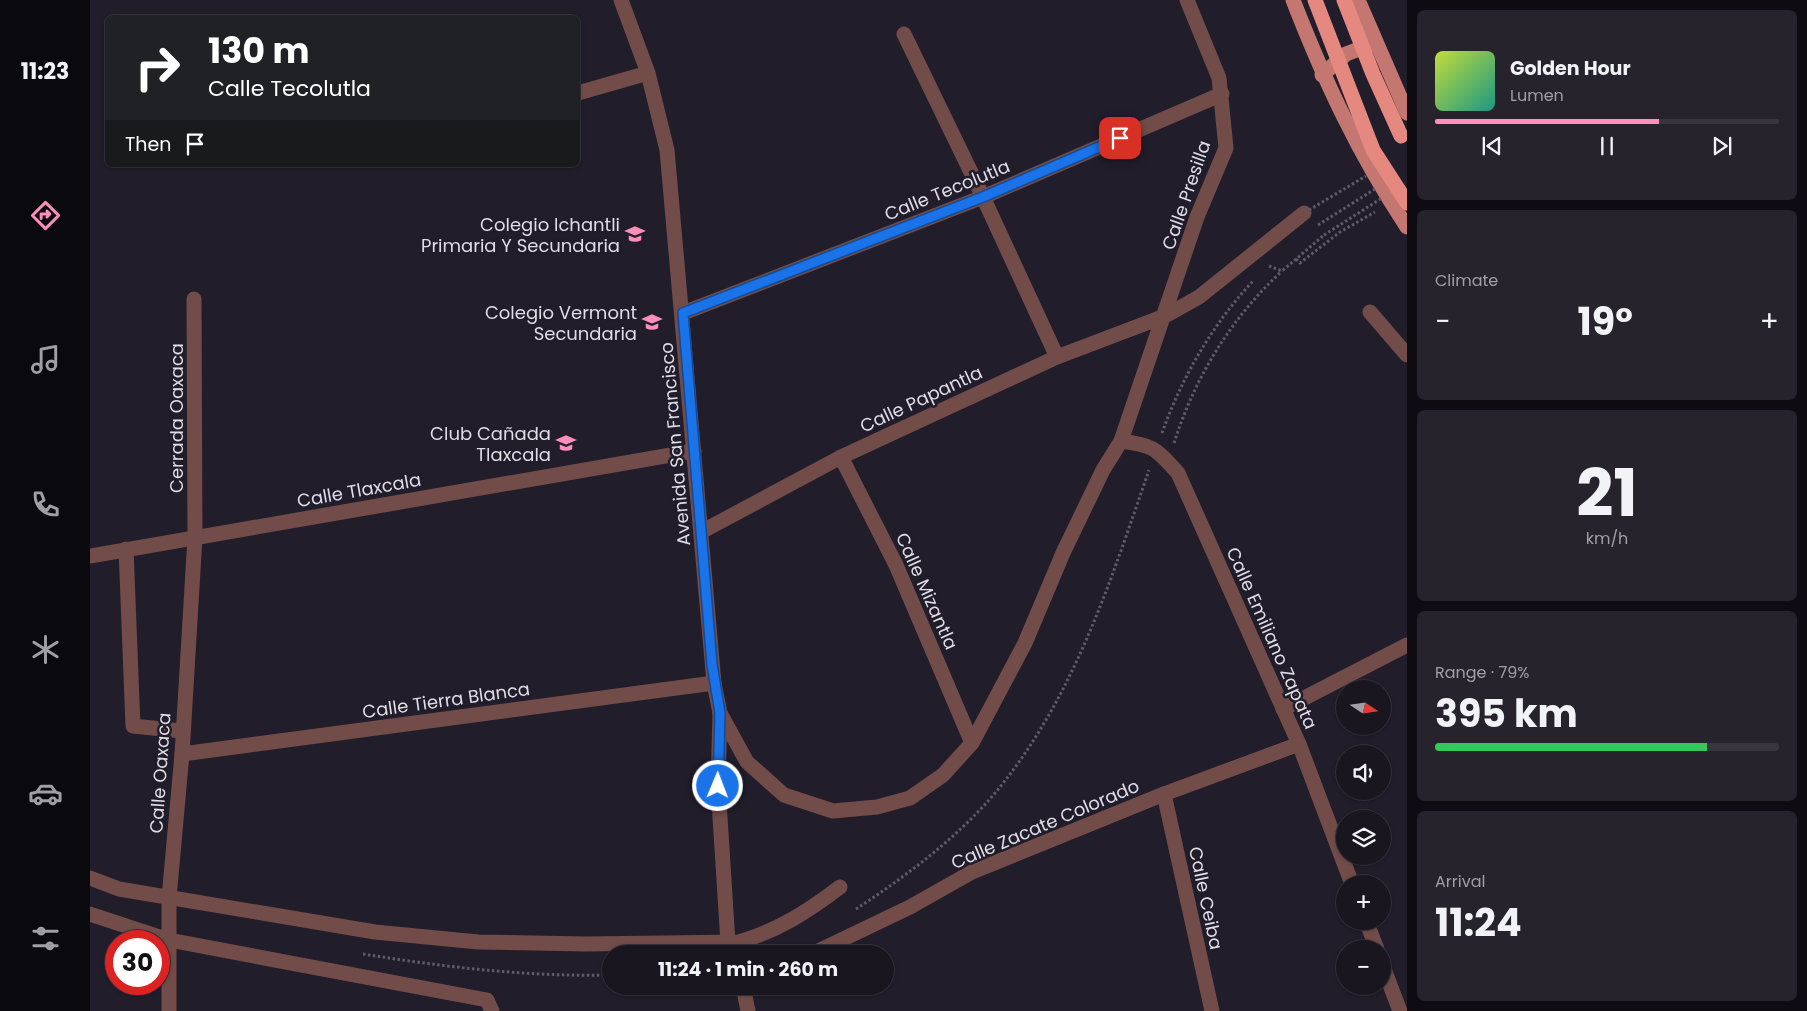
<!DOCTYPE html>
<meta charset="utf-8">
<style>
:root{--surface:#191620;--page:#26232d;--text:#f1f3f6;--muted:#9f9fa5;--line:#37353e;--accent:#fe8ebc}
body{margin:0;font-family:Poppins,sans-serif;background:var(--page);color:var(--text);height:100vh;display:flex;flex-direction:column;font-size:19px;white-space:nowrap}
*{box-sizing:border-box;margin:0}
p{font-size:16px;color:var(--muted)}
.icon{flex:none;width:28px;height:28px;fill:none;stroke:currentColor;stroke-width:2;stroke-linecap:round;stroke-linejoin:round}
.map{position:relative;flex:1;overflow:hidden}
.side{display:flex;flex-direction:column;gap:10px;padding:10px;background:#0e0c12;width:400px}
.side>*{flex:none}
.top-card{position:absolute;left:15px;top:15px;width:475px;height:152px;border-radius:8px;box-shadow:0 1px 4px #0004,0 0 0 1px var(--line);background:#202124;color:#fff;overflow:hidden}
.needle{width:32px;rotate:103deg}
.fabs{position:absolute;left:1246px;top:680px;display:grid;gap:10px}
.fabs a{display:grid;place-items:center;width:55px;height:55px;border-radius:50%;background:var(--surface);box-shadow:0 1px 4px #0004,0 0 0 1px var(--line);font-size:25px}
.speed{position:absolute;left:15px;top:930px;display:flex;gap:10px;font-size:25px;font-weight:700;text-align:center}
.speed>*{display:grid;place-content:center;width:65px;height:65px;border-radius:50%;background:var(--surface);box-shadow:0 1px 4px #0004,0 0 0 1px var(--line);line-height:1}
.speed .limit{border:8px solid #d22;background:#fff;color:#111}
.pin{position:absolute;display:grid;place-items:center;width:42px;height:42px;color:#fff;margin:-21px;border-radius:10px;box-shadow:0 2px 8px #0006}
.me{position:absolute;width:55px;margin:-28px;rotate:1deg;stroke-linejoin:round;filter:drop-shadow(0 0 4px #0008)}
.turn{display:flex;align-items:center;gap:18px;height:105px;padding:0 20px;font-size:22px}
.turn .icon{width:65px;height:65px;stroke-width:2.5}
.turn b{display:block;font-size:35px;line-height:42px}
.then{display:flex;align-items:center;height:48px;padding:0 20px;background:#0003;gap:10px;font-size:19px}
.big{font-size:38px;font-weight:700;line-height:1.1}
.side .tile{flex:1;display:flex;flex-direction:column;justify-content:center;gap:8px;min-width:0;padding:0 18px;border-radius:8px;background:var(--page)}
.side .dial{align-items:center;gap:0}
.dial b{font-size:65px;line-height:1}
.song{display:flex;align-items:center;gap:15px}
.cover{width:60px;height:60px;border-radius:8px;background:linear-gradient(135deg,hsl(70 70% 55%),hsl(170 70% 35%))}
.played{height:5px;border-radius:2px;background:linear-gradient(90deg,var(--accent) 65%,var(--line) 65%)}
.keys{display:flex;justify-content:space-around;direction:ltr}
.heat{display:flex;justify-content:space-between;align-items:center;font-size:28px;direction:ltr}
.charge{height:8px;border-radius:4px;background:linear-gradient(90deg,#34c759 79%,var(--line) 0)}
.trip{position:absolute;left:512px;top:945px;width:292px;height:50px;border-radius:25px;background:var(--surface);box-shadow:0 1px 4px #0004,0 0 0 1px var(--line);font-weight:700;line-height:50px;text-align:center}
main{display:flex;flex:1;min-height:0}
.menu{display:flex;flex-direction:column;width:90px;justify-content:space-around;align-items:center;background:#0a090d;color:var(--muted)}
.menu .icon{width:35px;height:35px}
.menu .on{color:var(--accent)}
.menu b{font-size:22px;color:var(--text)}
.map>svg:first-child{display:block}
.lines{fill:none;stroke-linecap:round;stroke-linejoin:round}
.path{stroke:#5f5c68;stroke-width:3;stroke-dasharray:2.5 2.5;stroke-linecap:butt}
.minor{stroke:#724c49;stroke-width:15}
.major{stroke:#c47770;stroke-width:15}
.path-bridge{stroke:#5f5c68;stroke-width:3;stroke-dasharray:2.5 2.5;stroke-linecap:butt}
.highway-bridge{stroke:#e58880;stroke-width:15}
.route-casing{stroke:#114b97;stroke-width:12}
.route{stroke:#1a73e8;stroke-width:9}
.labels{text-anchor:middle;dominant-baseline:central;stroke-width:5;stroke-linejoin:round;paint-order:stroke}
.street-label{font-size:18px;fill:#dfdde6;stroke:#211d2b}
.poi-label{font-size:18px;fill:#dfdde6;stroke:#211d2b;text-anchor:end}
</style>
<main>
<nav class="menu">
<b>11:23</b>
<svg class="icon on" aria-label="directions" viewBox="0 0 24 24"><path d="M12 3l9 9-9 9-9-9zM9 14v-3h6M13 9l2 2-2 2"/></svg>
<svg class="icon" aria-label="music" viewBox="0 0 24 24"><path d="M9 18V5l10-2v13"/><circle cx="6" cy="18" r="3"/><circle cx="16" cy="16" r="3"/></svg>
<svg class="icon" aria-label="phone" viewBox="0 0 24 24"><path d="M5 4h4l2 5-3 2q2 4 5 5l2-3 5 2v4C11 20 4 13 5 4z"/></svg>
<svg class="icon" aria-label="climate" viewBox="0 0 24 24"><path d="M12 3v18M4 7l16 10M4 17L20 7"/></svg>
<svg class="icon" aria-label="car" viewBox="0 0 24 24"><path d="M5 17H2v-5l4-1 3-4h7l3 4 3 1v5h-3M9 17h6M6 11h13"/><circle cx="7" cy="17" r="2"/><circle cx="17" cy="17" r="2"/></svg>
<svg class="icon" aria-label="filters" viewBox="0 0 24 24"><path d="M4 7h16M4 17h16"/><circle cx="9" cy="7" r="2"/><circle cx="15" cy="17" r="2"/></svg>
</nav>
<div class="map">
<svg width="1317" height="1011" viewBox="0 0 1317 1011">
<rect width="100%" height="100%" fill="#211d2b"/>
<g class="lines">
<!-- path -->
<g class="path">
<path d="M1206,259L1210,263L1250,232L1285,212"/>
<path d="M1179,266L1192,271L1234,235"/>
<path d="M1072,433C1092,377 1122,325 1163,281"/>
<path d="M1084,443C1105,377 1141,318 1192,271"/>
<path d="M766,909C818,875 871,835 910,787C985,694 1021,580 1059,470"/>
<path d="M273,954C354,967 439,977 521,975"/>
</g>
<!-- minor -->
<g class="minor">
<path d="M531,0L558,73L577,150L624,683L630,713L628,786L638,943"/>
<path d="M814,34L893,197L967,357"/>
<path d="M488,93L558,73"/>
<path d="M1280,312L1317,355"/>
<path d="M593,313L893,197L1132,94"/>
<path d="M1031,441C1064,445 1066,449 1088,473L1209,744L1262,884"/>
<path d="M751,457L806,565L882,743"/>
<path d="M611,532L751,457L967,357L1075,316L1109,297L1214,213"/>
<path d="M36,549L43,726L92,731"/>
<path d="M0,556L604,451"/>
<path d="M1193,709L1317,645"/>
<path d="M630,713L657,762L694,795L743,811L787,807L820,798L853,775L882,743L935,643L973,553L1013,470L1031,441L1107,217L1136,148L1129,78L1097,0"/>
<path d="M92,754L624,683"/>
<path d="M1074,794L1122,1011"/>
<path d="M0,878L29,889L285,932L388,942L496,944L649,942C689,930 717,912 750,887"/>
<path d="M0,914L79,940L397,1000L402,1011"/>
<path d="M1276,921L1287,949"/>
<path d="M722,954L820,907L882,872L1074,794L1209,744"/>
<path d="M1292,964L1310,1011"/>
<path d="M653,986L658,1011"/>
<path d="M79,1011V898L92,754L105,537L104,299"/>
</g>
<!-- major -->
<g class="major">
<path d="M1203,0C1235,82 1268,153 1317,227"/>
<path d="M1268,0L1317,113"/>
<path d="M1232,75L1256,54L1285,43"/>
</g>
<!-- path-bridge -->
<g class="path-bridge">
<path d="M1219,210L1276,176"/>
<path d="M1228,225L1285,189"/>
<path d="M1234,235L1292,198"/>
</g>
<!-- highway-bridge -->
<g class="highway-bridge">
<path d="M1225,0L1283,150L1317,203"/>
<path d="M1254,0L1283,74L1311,136"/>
</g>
</g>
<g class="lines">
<defs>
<path id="route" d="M628,786L630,713L622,664L593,313L893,197L1030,138"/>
</defs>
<!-- route casing -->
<use href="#route" class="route-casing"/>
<!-- route -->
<use href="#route" class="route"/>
</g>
<!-- icons -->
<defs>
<symbol id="school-bare" viewBox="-9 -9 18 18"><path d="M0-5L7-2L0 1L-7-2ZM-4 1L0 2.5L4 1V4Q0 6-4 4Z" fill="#fe8ebc" stroke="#211d2b" stroke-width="2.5" paint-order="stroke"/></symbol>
</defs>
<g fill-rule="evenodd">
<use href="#school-bare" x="531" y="220" width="28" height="28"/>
<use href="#school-bare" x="548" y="308" width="28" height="28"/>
<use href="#school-bare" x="462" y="429" width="28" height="28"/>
</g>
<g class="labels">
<!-- street labels -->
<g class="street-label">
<text transform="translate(857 190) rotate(-22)">Calle Tecolutla</text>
<text transform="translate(1096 195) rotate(-71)">Calle Presilla</text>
<text transform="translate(831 399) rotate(-25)">Calle Papantla</text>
<text transform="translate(86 418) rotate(-90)">Cerrada Oaxaca</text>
<text transform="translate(585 444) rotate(-95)">Avenida San Francisco</text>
<text transform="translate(269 490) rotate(-10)">Calle Tlaxcala</text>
<text transform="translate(837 591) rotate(66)">Calle Mizantla</text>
<text transform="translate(1182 638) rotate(66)">Calle Emiliano Zapata</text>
<text transform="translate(356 700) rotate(-8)">Calle Tierra Blanca</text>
<text transform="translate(70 773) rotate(-86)">Calle Oaxaca</text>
<text transform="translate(955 824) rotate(-23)">Calle Zacate Colorado</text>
<text transform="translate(1116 898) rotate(78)">Calle Ceiba</text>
</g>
<!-- poi labels -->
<g class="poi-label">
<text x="530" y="224">Colegio Ichantli<tspan x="530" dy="21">Primaria Y Secundaria</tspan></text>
<text x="547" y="312">Colegio Vermont<tspan x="547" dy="21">Secundaria</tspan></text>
<text x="461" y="433">Club Cañada<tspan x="461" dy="21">Tlaxcala</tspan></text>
</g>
</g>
</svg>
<div class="fabs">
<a><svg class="needle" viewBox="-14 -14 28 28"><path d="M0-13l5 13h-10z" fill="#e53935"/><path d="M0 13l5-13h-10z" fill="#9f9fa5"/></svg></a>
<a><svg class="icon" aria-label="sound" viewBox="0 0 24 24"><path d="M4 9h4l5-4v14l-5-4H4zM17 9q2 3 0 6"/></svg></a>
<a><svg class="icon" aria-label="layers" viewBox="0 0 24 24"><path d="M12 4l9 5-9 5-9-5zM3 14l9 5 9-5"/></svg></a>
<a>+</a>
<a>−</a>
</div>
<div class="speed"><div class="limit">30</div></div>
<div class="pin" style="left:1030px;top:138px;background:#d93025"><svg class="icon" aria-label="arrive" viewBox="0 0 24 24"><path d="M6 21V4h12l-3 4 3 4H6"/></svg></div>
<svg class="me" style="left:628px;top:786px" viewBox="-20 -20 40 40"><circle r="17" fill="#1a73e8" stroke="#fff" stroke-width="3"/><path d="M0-11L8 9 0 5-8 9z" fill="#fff"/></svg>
<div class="trip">11:24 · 1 min · 260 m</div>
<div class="top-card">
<div class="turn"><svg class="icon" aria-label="right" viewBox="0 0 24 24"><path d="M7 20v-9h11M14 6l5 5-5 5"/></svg><div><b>130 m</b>Calle Tecolutla</div></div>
<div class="then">Then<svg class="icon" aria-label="arrive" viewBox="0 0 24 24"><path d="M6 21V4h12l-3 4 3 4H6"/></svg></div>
</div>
</div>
<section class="side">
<div class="tile">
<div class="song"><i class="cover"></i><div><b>Golden Hour</b><p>Lumen</p></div></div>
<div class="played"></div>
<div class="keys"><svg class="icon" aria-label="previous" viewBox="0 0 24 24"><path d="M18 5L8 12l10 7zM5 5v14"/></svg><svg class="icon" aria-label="pause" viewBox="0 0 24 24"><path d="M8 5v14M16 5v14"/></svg><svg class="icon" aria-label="next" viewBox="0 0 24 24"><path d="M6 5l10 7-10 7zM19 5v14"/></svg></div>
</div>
<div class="tile"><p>Climate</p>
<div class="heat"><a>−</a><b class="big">19°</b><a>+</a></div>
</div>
<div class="tile dial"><b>21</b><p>km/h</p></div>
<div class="tile"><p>Range · 79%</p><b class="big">395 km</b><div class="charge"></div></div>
<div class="tile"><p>Arrival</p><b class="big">11:24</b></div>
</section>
</main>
